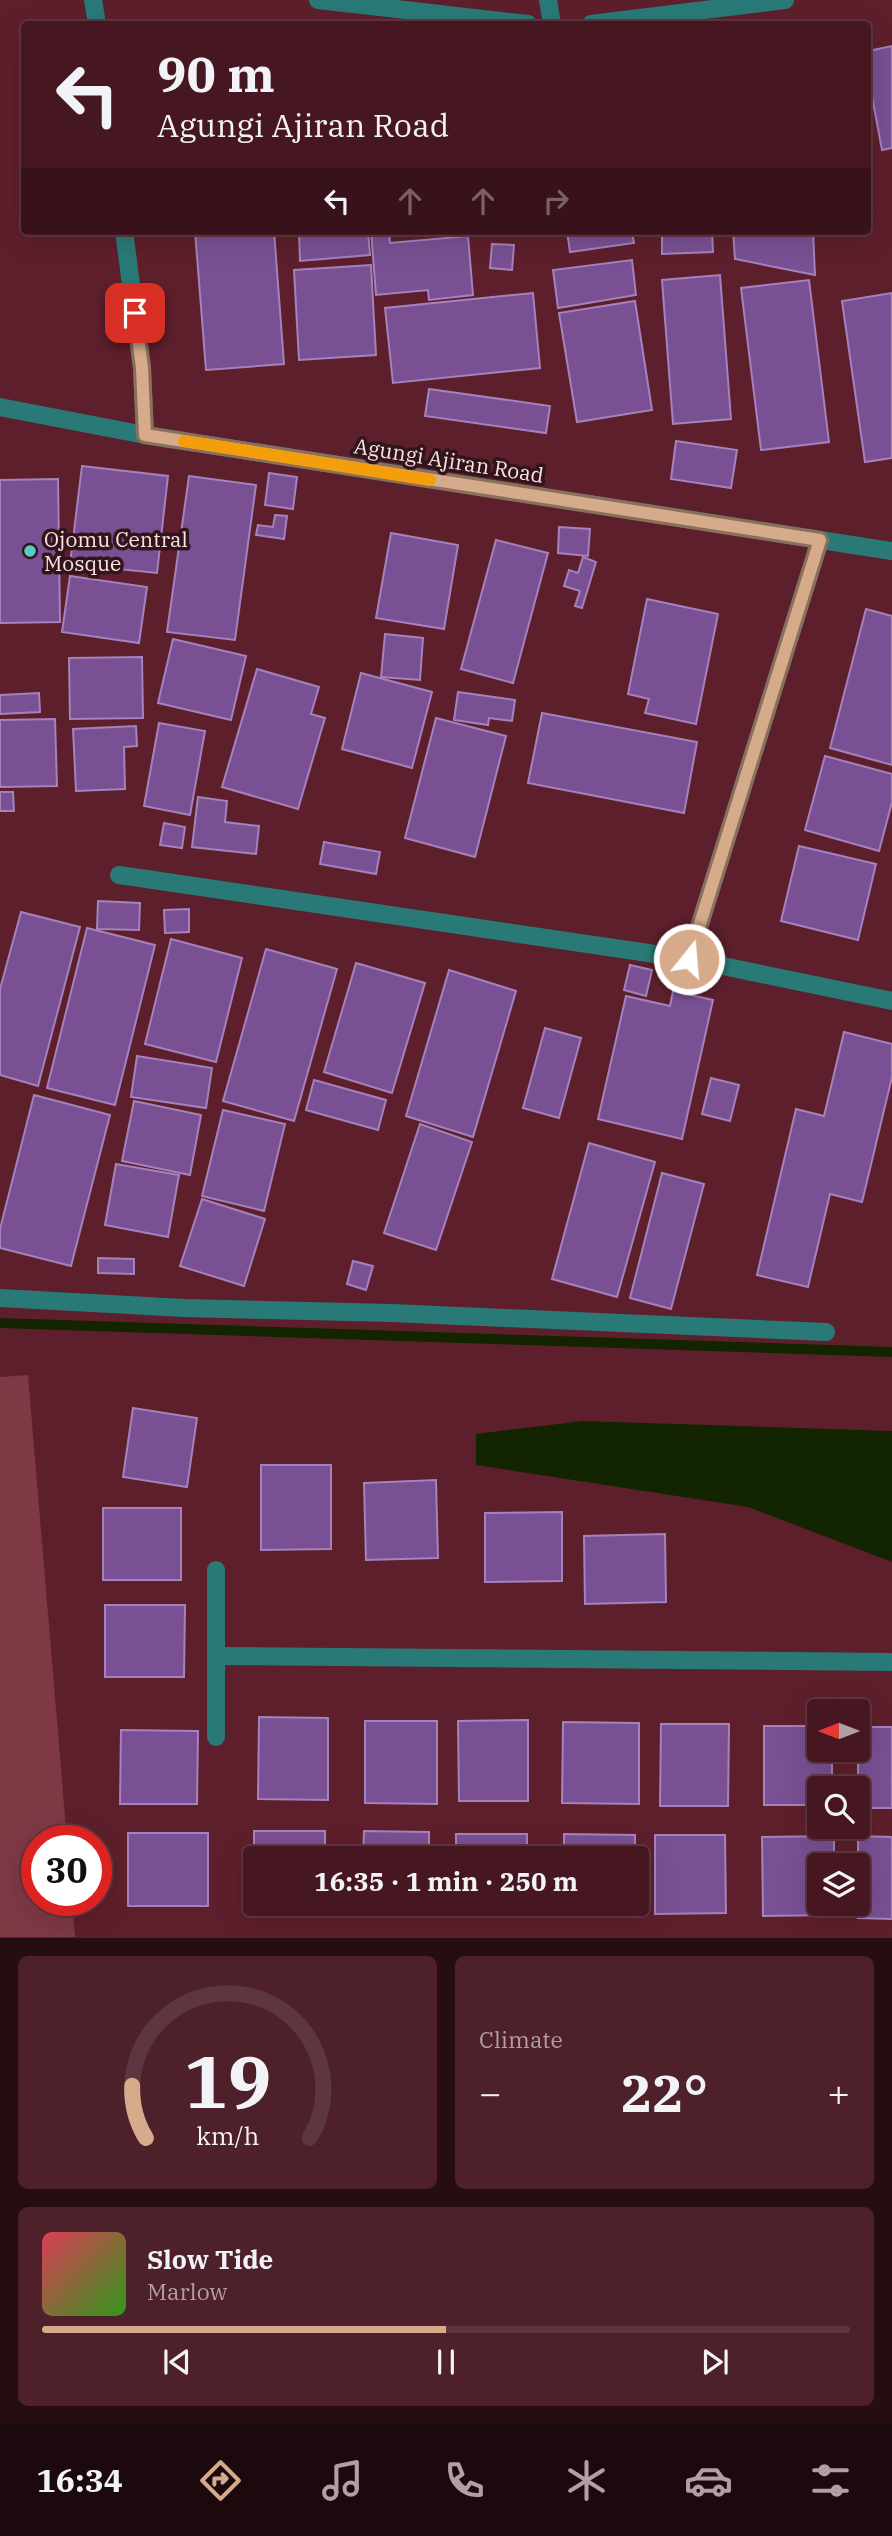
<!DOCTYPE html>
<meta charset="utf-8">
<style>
:root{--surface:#461721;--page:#4d202a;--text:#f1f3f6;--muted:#b09fa5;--line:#5e363f;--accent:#d6ab8b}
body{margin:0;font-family:"IBM Plex Serif",serif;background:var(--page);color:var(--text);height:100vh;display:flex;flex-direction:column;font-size:26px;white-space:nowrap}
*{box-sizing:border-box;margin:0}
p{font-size:23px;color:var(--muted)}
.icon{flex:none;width:38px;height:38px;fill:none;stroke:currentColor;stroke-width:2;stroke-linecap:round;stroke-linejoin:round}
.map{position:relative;height:1938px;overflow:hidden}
.side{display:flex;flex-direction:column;gap:18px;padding:18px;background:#260d12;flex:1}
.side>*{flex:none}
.hud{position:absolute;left:21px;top:21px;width:850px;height:214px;border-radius:7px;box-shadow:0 7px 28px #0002,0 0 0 2px var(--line);background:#461721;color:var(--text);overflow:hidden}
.needle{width:46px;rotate:270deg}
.fabs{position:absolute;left:807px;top:1699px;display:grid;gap:14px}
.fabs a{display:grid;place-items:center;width:63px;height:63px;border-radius:7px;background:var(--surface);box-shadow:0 7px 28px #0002,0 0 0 2px var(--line);font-size:35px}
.speed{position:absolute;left:21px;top:1825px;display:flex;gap:14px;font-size:35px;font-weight:700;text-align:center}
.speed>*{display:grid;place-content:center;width:91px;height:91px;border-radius:50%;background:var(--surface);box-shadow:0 7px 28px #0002,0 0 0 2px var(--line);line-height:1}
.speed .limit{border:10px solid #d22;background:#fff;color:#111}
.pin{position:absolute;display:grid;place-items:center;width:60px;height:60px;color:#fff;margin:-30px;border-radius:14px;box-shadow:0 4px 10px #0006}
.me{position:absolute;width:77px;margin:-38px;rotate:17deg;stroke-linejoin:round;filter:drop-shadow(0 0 5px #0008)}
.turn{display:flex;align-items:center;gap:24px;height:147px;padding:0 21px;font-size:32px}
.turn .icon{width:91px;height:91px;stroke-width:2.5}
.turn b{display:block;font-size:49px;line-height:60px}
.lanes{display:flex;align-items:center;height:66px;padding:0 21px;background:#0003;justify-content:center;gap:35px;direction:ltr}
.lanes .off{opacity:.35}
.big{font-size:52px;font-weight:700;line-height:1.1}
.side .card{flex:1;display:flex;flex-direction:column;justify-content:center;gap:10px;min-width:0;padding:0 24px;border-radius:10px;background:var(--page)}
.side .dial{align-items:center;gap:0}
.dial svg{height:182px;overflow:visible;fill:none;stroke:var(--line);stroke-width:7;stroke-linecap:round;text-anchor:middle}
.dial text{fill:var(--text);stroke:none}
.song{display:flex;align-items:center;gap:21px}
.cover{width:84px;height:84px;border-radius:10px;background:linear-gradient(135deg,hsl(350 70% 55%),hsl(110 70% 35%))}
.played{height:7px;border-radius:4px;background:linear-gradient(90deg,var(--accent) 50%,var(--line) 50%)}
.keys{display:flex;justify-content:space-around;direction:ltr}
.heat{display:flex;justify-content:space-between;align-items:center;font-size:38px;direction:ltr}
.side .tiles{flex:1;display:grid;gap:18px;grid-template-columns:1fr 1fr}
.card:last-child{grid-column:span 2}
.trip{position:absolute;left:243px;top:1846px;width:406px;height:70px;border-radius:7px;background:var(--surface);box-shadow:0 7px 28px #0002,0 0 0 2px var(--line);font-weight:700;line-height:70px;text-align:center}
.dock{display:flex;height:112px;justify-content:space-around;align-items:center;background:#1c090d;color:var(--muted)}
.dock .icon{width:49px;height:49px}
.dock .selected{color:var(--accent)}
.dock b{font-size:32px;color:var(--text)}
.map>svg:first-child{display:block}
.green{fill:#7e3945}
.water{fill:#132500}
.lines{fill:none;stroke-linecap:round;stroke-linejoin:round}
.stream{stroke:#132500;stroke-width:10}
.building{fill:#795093;stroke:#a582bc;stroke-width:2}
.minor{stroke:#297a77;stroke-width:18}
.route-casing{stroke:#8b6f5a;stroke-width:18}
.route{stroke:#d6ab8b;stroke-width:12}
.slow{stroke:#f59e0b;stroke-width:12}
.poi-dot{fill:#54cdc8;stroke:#31151a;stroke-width:2.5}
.labels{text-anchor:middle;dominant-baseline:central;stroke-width:7;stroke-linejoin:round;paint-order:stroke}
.street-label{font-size:21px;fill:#fbe2e5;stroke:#31151a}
.poi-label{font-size:21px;fill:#fbe2e5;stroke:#31151a;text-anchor:start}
</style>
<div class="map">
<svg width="892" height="1938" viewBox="0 0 892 1938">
<rect width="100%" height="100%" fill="#5e1f2c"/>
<!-- green -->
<path class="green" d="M28,1375L67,1841H37V1900L72,1901L75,1937H0V1377Z"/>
<!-- water -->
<path class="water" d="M583,1421L892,1431V1562L748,1507L476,1465V1434Z"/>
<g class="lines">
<!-- stream -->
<path class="stream" d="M0,1323L892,1352"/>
</g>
<!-- building -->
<g class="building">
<path d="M892,46V148L882,150L868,75V51Z"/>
<path d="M195,231H274L284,364L206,370Z"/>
<path d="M299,231H368L370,255L300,261Z"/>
<path d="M371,231H389L390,243L468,236L473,295L429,300L428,290L376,295Z"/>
<path d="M454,231H521L455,234Z"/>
<path d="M567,231H632L634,243L570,252Z"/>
<path d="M662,231H712L713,252L662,254Z"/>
<path d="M733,231H813L815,275L735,259Z"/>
<path d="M492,244L514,245L512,270L490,268Z"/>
<path d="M632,260L636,295L558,308L553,270Z"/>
<path d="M371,265L376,355L299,360L294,270Z"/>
<path d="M720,275L731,419L673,424L662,280Z"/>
<path d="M809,280L829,442L761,450L741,288Z"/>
<path d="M533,293L540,368L393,383L385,308Z"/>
<path d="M892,293V458L865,462L842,301Z"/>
<path d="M635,301L652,410L577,422L559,313Z"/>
<path d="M429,389L550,406L546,433L425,416Z"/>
<path d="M676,441L737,450L731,488L671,479Z"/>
<path d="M82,466L168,476L157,573L70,564Z"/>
<path d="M269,473L297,477L293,509L265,505Z"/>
<path d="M189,476L256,485L235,640L167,632Z"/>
<path d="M58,479L60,622L0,623V480Z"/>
<path d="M275,515L287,516L284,539L256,535L258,525L273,527Z"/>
<path d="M559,527L590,529L588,556L558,553Z"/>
<path d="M391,533L458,545L444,629L376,618Z"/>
<path d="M496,540L548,553L513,683L461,669Z"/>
<path d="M583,557L596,562L582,608L575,606L580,591L564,586L569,570L578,573Z"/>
<path d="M70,576L147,587L139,643L62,632Z"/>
<path d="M647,599L718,614L696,724L645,713L649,699L628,694Z"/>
<path d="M866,609L892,616V765L830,748Z"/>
<path d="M385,634L423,638L420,680L381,677Z"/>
<path d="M173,639L246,656L231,720L158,703Z"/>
<path d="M142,657L143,718L70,719L69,658Z"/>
<path d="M257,669L319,687L311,714L325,718L298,809L222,787Z"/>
<path d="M361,673L432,692L412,768L342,749Z"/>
<path d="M458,692L515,700L512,721L489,718L488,725L454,720Z"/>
<path d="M39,693L40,712L0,714V695Z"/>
<path d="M542,713L697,742L684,813L528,783Z"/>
<path d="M436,718L506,736L475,857L405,838Z"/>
<path d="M55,719L57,786L0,787V720Z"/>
<path d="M159,723L205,731L190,815L144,806Z"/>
<path d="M136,726L137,746L124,747L125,789L76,791L73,729Z"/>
<path d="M825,756L892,774V802L879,851L805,830Z"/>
<path d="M0,792H13L14,811H0Z"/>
<path d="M198,797L227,801L225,822L259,826L256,854L192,847Z"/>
<path d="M164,823L185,827L182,848L160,845Z"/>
<path d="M324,842L380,852L376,874L320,864Z"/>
<path d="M799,846L876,864L858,940L781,921Z"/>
<path d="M98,901L140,903L139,930L97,929Z"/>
<path d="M189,909V932L165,933L164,910Z"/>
<path d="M21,912L80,927L38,1086L0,1075V989Z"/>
<path d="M87,928L155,945L115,1105L47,1088Z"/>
<path d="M171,939L242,958L216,1062L145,1044Z"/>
<path d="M266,949L337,969L294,1121L223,1101Z"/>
<path d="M356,963L425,983L392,1093L324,1072Z"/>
<path d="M630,965L652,970L646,996L624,990Z"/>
<path d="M449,970L516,991L473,1137L406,1116Z"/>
<path d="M673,991L713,1000L682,1139L598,1119L626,996L670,1006Z"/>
<path d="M545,1028L581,1038L559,1118L523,1108Z"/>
<path d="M844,1032L892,1044V1077L862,1202L830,1194L808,1287L757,1275L796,1109L824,1116Z"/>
<path d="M137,1056L212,1068L206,1108L131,1097Z"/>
<path d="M711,1078L739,1085L730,1121L702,1114Z"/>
<path d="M314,1080L386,1100L378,1130L306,1110Z"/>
<path d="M34,1095L110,1115L71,1266L0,1248V1229Z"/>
<path d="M134,1101L201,1115L190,1175L122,1161Z"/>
<path d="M223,1110L285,1124L264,1211L202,1196Z"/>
<path d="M420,1124L472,1142L436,1250L384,1233Z"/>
<path d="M589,1143L655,1162L617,1297L552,1279Z"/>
<path d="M116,1164L179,1175L168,1237L105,1225Z"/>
<path d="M662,1173L704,1184L671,1309L630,1298Z"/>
<path d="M202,1199L265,1219L244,1286L180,1266Z"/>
<path d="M98,1258L134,1259V1274L98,1273Z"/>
<path d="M353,1261L373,1266L366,1290L347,1284Z"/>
<path d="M133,1408L197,1418L187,1487L123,1477Z"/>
<path d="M261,1465H331V1549L261,1550Z"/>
<path d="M436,1480L438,1558L366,1560L364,1483Z"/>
<rect x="103" y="1508" width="78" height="72"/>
<path d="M562,1512V1581L485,1582V1513Z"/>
<path d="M665,1534L666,1602L585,1604L584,1536Z"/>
<path d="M105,1605H185L184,1677H105Z"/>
<path d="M259,1717L328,1718V1800L258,1799Z"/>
<path d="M528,1720V1801H459L458,1721Z"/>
<path d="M365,1721H437V1804L365,1803Z"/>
<path d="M563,1722L639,1723V1804L562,1803Z"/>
<path d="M661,1724H729L728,1806H660Z"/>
<path d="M764,1726H819V1750H832V1788H819V1805H764Z"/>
<rect x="858" y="1727" width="34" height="81"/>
<path d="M121,1730L198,1731L197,1804H120Z"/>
<path d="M254,1831H325V1858H256V1904H325V1911L254,1910Z"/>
<path d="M364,1831L429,1832V1858H363Z"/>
<rect x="128" y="1833" width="80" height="73"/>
<rect x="456" y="1834" width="71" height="24"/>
<path d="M564,1834L635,1835V1858H564Z"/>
<path d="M655,1835H725L726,1913L655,1914Z"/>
<path d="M834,1836V1866H819V1904H835V1915L763,1916L762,1837Z"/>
<path d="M858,1836L892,1837V1919L858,1918Z"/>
<path d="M362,1904H428L427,1910L362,1909Z"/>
<rect x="456" y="1904" width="71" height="12"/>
<rect x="563" y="1904" width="72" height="11"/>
</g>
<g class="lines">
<!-- minor -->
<g class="minor">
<path d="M93,0L97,24"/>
<path d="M318,0L528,24"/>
<path d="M548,0L552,24"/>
<path d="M591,24L785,0"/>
<path d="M124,231L142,368L145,435"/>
<path d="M0,407L145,435L892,551"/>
<path d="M119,875L689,959L892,1001"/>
<path d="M689,959L820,540"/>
<path d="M0,1298L184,1308L392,1313L826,1332"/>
<path d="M216,1570V1737"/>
<path d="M216,1656L892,1662"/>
</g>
</g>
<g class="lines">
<defs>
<path id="route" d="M135,313L142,368L145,435L820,540L689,959"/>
</defs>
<!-- route casing -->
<use href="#route" class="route-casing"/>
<!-- route -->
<use href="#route" class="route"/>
<!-- slow -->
<path class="slow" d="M184,441L430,480"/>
</g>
<!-- markers -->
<circle class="poi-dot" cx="30" cy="551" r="7"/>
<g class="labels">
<!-- street labels -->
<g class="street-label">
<text transform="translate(449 460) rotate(9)">Agungi Ajiran Road</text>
</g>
<!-- poi labels -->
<g class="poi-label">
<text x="44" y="539">Ojomu Central<tspan x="44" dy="24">Mosque</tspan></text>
</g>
</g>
</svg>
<div class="fabs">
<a><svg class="needle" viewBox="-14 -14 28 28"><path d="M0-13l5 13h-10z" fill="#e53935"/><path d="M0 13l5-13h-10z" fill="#b09fa5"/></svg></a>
<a><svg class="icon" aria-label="search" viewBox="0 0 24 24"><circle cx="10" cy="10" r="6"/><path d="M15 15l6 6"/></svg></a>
<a><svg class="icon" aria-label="layers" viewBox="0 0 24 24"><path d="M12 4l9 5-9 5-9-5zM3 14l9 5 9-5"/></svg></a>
</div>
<div class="speed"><div class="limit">30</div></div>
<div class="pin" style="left:135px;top:313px;background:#d93025"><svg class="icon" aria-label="arrive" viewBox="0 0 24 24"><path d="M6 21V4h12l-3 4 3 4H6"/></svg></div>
<svg class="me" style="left:689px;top:959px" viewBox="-20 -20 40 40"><circle r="17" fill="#d6ab8b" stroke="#fff" stroke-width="3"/><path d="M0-11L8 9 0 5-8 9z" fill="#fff"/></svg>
<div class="trip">16:35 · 1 min · 250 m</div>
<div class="hud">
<div class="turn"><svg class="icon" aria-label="left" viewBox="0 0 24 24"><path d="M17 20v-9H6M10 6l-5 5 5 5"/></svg><div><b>90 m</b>Agungi Ajiran Road</div></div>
<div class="lanes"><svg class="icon" aria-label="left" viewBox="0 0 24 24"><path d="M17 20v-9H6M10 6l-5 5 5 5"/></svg><svg class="icon off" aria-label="ahead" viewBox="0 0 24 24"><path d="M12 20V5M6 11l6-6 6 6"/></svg><svg class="icon off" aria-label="ahead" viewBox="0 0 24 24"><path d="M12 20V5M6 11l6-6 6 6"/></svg><svg class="icon off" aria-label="right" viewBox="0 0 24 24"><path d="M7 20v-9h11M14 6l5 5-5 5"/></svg></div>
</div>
</div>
<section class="side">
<div class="tiles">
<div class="card dial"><svg viewBox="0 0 100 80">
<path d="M14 69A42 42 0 1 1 86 69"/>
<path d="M14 69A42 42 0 0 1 8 46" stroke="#d6ab8b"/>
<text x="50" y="56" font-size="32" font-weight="700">19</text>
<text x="50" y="72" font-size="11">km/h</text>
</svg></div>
<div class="card"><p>Climate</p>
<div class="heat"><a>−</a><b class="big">22°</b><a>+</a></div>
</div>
<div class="card">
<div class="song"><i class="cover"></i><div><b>Slow Tide</b><p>Marlow</p></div></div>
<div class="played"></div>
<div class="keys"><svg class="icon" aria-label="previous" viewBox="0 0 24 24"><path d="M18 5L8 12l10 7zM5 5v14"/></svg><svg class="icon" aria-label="pause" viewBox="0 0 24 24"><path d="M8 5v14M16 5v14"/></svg><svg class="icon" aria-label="next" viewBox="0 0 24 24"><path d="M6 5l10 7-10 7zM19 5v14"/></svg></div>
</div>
</div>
</section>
<nav class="dock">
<b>16:34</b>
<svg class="icon selected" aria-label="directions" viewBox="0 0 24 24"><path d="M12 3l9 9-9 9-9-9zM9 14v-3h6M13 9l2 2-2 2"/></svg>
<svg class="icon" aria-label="music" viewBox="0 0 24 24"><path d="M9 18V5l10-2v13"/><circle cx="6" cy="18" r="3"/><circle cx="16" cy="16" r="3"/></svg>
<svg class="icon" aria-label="phone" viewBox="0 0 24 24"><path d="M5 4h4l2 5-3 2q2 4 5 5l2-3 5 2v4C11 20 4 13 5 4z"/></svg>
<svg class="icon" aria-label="climate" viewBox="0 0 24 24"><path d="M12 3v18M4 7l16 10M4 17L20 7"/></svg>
<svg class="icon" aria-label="car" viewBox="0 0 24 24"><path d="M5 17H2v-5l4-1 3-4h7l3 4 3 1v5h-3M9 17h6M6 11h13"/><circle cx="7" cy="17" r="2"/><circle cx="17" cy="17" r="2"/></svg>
<svg class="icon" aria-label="filters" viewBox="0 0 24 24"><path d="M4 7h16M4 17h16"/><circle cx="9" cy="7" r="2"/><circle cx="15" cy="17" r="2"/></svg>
</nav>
